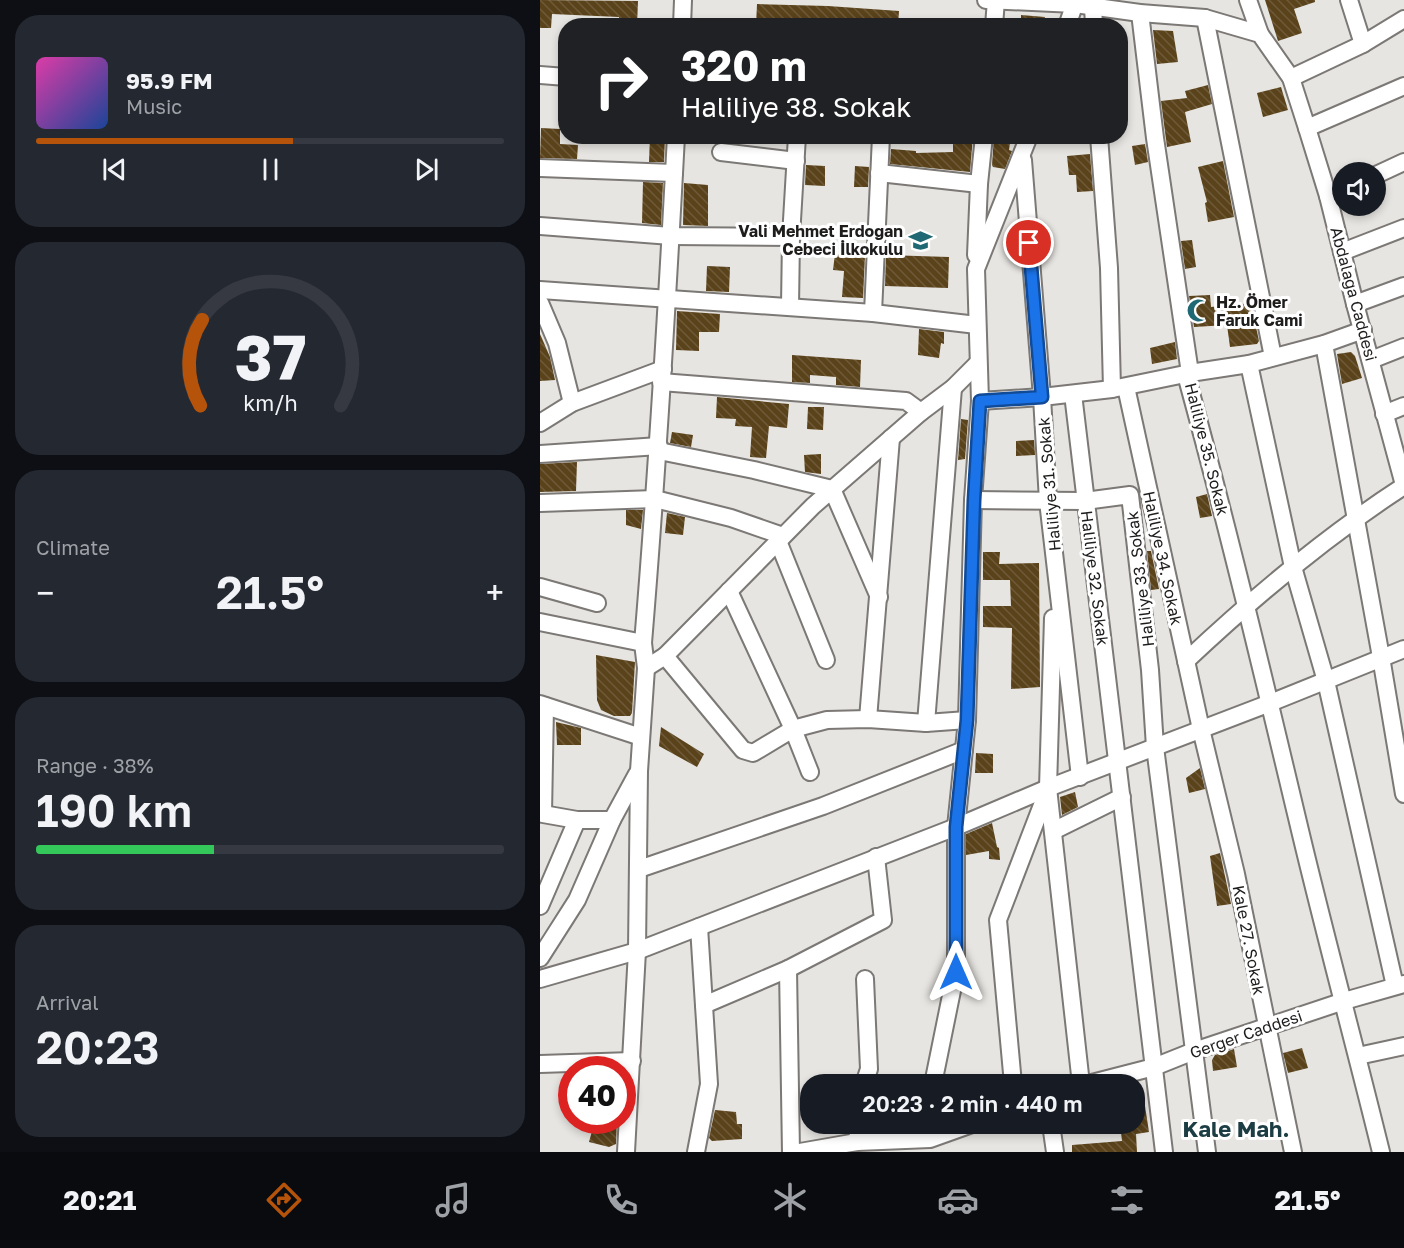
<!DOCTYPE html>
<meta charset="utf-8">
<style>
:root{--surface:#171b24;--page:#242831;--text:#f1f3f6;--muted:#9ea1a6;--line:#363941;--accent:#b45309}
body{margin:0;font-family:"Golos Text",sans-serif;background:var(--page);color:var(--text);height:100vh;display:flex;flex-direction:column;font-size:22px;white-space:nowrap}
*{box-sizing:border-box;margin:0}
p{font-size:20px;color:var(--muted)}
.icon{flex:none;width:33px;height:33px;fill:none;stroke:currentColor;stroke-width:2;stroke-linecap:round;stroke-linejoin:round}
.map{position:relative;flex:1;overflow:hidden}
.details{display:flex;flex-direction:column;gap:15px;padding:15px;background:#0d0f14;width:540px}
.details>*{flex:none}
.banner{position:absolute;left:18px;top:18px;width:570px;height:126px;border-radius:24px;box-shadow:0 3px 9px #0003;background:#202124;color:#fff;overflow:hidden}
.buttons{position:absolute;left:792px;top:162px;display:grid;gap:12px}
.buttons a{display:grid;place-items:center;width:54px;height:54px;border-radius:50%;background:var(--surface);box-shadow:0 3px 9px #0003;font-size:30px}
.speed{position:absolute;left:18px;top:1056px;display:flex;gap:12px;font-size:30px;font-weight:700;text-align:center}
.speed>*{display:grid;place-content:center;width:78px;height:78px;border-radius:50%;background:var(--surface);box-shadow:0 3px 9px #0003;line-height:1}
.speed .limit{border:9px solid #d22;background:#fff;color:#111}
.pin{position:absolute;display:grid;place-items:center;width:51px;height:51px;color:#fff;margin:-26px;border:3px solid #fff;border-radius:50%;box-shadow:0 2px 6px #0007}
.me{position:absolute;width:66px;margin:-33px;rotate:0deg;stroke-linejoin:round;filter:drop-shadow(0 0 4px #0008)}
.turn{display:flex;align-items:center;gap:21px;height:126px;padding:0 24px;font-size:27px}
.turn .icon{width:78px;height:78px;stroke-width:2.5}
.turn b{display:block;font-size:42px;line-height:51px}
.big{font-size:45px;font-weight:600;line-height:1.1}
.details .card{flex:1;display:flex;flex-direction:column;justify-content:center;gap:9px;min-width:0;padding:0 21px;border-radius:24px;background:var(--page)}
.details .dial{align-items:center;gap:0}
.dial svg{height:156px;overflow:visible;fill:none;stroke:var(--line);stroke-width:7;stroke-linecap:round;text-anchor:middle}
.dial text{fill:var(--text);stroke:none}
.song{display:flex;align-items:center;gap:18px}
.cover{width:72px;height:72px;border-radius:9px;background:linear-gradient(135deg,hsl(320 70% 55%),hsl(220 70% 35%))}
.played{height:6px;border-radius:3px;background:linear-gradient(90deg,var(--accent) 55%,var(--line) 55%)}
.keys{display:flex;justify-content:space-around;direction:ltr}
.heat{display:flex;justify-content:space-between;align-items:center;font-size:33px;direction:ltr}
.charge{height:9px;border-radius:4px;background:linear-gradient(90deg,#34c759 38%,var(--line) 0)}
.trip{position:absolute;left:260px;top:1074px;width:345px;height:60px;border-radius:24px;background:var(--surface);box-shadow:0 3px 9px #0003;font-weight:600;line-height:60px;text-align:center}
.tabs{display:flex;height:96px;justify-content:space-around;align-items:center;background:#090b0e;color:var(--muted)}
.tabs .icon{width:42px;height:42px}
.tabs .on{color:var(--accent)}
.tabs b{font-size:27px;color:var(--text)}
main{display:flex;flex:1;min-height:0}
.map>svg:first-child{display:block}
.building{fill:url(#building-back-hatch)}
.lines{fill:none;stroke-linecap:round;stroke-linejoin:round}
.minor-casing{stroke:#7b7875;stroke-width:20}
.minor{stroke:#fff;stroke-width:16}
.route-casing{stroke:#114b97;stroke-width:15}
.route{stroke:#1a73e8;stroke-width:10}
.labels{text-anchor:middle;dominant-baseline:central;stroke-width:6;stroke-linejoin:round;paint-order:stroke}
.poi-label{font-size:16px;font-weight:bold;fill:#1e1d1c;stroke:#fff;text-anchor:end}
.street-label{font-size:16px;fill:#1e1d1c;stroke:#fff}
.district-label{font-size:22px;font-weight:bold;fill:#1c3d43;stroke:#fff}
</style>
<main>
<section class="details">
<div class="card">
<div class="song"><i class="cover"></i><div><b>95.9 FM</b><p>Music</p></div></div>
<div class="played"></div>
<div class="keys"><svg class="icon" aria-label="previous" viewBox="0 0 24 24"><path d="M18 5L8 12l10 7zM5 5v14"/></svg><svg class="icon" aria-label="pause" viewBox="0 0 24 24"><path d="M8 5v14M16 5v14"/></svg><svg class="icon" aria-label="next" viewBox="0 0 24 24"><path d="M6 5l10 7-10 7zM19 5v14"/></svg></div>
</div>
<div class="card dial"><svg viewBox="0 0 100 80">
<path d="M14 69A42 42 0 1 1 86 69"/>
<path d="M14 69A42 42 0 0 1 15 25" stroke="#b45309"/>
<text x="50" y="56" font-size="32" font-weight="700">37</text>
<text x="50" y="72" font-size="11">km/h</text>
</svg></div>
<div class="card"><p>Climate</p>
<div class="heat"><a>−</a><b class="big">21.5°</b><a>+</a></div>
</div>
<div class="card"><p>Range · 38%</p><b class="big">190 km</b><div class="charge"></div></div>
<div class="card"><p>Arrival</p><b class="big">20:23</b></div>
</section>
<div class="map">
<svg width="864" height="1152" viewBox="0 0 864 1152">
<defs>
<pattern id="building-back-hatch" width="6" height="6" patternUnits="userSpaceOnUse" patternTransform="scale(1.5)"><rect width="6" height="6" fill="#5a421a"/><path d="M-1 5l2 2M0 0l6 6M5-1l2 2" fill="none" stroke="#6e5a3a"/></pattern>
</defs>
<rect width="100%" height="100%" fill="#e7e5e1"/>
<!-- building -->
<g class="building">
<path d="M0,0L98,1L97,26H79V17L12,14L11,28H0Z"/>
<path d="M725,0H775V2L754,9L762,33L738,41Z"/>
<path d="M217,4L288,6L359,11L358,26H343L344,21L316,19V26H216Z"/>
<path d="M481,15L505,17L502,26H481Z"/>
<path d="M613,30L633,31L638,62L617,64Z"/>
<path d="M668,85L672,104L645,112L651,142L627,147L621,101L647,98L645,91Z"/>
<path d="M741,87L748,110L723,117L717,93Z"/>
<path d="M1,128L20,129V144L38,145L37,159L0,158Z"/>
<path d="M110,136H125L124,162H109Z"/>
<path d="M413,136H433L430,172L350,164L351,149L376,151V153L413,152Z"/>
<path d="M454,136H471L469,150L472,151L465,169L453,167L452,165Z"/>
<path d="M605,144L608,162L595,165L592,146Z"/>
<path d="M550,154L553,191L537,192L536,175H529L527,156Z"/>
<path d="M683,161L694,217L668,222L665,203L667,202L658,167Z"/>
<path d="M266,165L285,166V186L265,185Z"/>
<path d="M315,166L329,167L328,187H314Z"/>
<path d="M103,182L123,183L121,225L102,223Z"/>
<path d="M144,183L168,185V226L143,225Z"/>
<path d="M652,240L656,267L645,269L641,241Z"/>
<path d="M295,254L325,256L323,298L302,297L304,271L293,270Z"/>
<path d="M346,255L409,257L408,288L345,286Z"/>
<path d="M167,266L190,267L189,292L166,291Z"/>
<path d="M670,295L671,307L711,303L719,341L717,344L690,347L687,325L654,327L649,296Z"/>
<path d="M137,311L180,314L179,332H159V351L136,350Z"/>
<path d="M379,329L404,332V344L401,343L399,358L378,355Z"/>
<path d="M0,334L10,357L15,380L0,381Z"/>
<path d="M635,342L637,359L612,364L610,348Z"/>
<path d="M811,352L815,356L822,378L802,384L797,354Z"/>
<path d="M252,355L321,360L320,387L296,385V377L270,375V383L252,382Z"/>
<path d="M177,397L249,404L247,428L229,426L226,458L210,457L212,427L195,426L196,419L176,418Z"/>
<path d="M268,407H284L283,430L267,429Z"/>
<path d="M421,419L428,420L425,459L418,460Z"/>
<path d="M132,432L153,435L151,447L130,443Z"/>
<path d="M494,440L495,455L476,456V441Z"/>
<path d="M281,454V474L265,472L264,455Z"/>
<path d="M37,462L36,491L0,492V464Z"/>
<path d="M667,494L672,516L660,518L656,497Z"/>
<path d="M86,510H103L101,529L86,525Z"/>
<path d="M127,513L145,517L143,535L125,533Z"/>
<path d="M607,551H611L619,589L611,590Z"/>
<path d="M443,552H460L459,564L499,563L500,687L471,689L472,628L443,627V606H471L470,580H443Z"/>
<path d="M56,655L95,662L92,713L90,716H74L61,710L57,700Z"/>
<path d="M16,722L41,728V745H17Z"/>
<path d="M121,727L164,754L157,767L119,746Z"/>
<path d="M436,753L453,754V773H435Z"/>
<path d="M660,768L665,789L649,793L646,778Z"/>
<path d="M535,792L538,807L522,815L520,797Z"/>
<path d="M452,823L457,847L459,848L460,860L449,859V851L426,855V834Z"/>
<path d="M680,853L691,904L677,906L670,856Z"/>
<path d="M762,1048L768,1068L748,1073L743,1053Z"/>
<path d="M694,1049L697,1067L673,1071L672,1060L675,1055Z"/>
<path d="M603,1093L609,1132L596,1134L597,1152H532V1145L582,1141L580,1124H594V1095Z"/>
<path d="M175,1110L196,1112L197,1124H202V1139L172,1141L169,1138Z"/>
<path d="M55,1120H77L76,1144L69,1147L49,1142Z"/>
</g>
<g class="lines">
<defs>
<g id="minor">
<path d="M446,0L535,4L600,13L665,18L720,34L751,78L767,128L788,196L815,304L864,485"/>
<path d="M708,0L720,34"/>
<path d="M809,0L823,44"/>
<path d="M553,6L554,26"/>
<path d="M600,13L615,138L650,373L648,382C688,528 723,675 758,822C784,932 814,1042 841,1152"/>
<path d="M665,18L733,357"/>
<path d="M142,26L143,0"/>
<path d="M454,26L456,0"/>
<path d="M527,26L536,0"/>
<path d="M0,75L26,77"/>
<path d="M751,78L823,44L864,19"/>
<path d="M767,128L864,86"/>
<path d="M559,136L569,268L572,389"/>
<path d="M181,152L256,161"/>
<path d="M483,160L502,397L508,501L540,777"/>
<path d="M0,168L134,173"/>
<path d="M339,173L439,184"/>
<path d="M836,175L864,162"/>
<path d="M788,196L802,190"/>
<path d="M0,226L131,236L251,237"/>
<path d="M802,252L864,228"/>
<path d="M436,255L439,184L444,136"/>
<path d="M0,290L333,313L437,325"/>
<path d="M0,303L17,343L32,403"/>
<path d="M815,304L864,286"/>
<path d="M250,307L251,237L257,136"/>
<path d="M333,313L341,136"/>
<path d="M784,344L841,657L864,794"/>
<path d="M831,360L864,347"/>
<path d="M709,364L753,567L786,681L855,986"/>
<path d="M121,382L366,401L381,412"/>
<path d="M586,387L661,729L696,874L753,1152"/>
<path d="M533,394L624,1152"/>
<path d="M440,401L502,397L572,389L650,373L709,364L784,344L823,330"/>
<path d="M844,414L864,406"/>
<path d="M0,423L32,403L123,369"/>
<path d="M119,451L214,470L292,489L339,597"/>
<path d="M0,454L119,446"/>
<path d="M433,500L545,501L590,495L610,670L615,747L667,1152"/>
<path d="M0,503L115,499L191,518L243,536"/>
<path d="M238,541L286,660"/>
<path d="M0,587L57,603"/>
<path d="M189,591L253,729L270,772"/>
<path d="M513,618L508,788L541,1084"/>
<path d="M0,622L103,643"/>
<path d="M125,656L203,750L213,753L253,729L287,720L328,719L386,723L427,720"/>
<path d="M646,661C714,597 785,537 864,486"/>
<path d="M106,668L125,656L273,506L381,412L413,388L438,363"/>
<path d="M0,704L101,737"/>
<path d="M5,706L3,814L37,820H72"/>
<path d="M328,719L351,438"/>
<path d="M386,723L413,388"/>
<path d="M513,831L582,797"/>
<path d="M99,869L283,806L424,750"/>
<path d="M0,906L37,820"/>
<path d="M0,958L37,900L72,820L97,774"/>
<path d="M248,969L251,1152"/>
<path d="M0,979L97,951L416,827L508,788L730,703L864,649"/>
<path d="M164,1005L248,969L343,920L336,857"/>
<path d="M818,1056L864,1046"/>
<path d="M0,1064L92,1061"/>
<path d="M324,1084L329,1069L325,979"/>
<path d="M393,1084L416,971V827L427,720L433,500L440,401L436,269L489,136"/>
<path d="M473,1084L458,920L507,792"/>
<path d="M548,1084L614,1067L654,1051L804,1001L864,984"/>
<path d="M511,1124L515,1152"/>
<path d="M317,1142L319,1124"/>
<path d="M86,1152L97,951L99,771L106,668L103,643C117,475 127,306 136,136"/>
<path d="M156,1152L169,1084L159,927"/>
<path d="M260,1152L317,1142L390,1139L432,1124"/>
</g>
</defs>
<!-- minor casing -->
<use href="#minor" class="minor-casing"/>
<!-- minor -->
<use href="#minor" class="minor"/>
</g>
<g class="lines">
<defs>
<path id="route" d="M416,972V827L427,720L434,500L440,401L502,397L489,243"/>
</defs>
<!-- route casing -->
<use href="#route" class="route-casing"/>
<!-- route -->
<use href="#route" class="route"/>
</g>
<!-- icons -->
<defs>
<symbol id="school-bare" viewBox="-9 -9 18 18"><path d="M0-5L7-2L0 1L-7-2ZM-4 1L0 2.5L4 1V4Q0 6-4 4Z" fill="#1f6874" stroke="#fff" stroke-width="2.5" paint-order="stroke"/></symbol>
<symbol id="mosque-bare" viewBox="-9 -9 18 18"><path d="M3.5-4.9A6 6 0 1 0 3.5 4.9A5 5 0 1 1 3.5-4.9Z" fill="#1f6874" stroke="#fff" stroke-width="2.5" paint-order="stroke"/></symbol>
</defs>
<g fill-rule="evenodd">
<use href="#school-bare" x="364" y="224" width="33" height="33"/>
<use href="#mosque-bare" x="642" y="294" width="33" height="33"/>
</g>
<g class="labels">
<!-- poi labels -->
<g class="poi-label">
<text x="363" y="231">Vali Mehmet Erdoğan<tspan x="363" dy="18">Cebeci İlkokulu</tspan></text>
<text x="676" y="302" text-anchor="start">Hz. Ömer<tspan x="676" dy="18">Faruk Cami</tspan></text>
</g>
<!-- street labels -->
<g class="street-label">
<text transform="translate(814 294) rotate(75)">Abdalağa Caddesi</text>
<text transform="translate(667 449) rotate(76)">Haliliye 35. Sokak</text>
<text transform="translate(509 484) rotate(-95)">Haliliye 31. Sokak</text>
<text transform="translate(623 558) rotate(78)">Haliliye 34. Sokak</text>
<text transform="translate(555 578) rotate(83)">Haliliye 32. Sokak</text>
<text transform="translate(600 579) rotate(-97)">Haliliye 33. Sokak</text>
<text transform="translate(709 940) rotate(79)">Kale 27. Sokak</text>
<text transform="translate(706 1034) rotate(-19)">Gerger Caddesi</text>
</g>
<!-- district labels -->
<g class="district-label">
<text x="696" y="1128">Kale Mah.</text>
</g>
</g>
</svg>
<div class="buttons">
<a><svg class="icon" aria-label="sound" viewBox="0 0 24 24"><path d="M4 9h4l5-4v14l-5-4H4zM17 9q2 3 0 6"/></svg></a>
</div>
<div class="speed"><div class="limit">40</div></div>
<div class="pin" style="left:489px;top:243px;background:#d93025"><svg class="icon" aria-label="arrive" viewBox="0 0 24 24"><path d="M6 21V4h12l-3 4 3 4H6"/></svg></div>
<svg class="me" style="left:416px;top:972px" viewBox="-20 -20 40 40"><path d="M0-17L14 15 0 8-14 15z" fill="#1a73e8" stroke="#fff" stroke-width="4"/></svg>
<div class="trip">20:23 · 2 min · 440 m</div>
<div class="banner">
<div class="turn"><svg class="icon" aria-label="right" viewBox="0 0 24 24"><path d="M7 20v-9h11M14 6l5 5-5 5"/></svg><div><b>320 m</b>Haliliye 38. Sokak</div></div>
</div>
</div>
</main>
<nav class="tabs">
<b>20:21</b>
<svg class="icon on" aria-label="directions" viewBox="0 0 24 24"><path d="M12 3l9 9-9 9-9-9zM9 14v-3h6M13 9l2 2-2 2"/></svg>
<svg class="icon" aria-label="music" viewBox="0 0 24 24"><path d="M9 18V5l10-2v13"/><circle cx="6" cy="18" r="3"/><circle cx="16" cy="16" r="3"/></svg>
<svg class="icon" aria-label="phone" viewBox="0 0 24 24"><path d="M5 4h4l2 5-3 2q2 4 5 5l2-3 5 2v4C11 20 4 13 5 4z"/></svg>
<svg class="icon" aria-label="climate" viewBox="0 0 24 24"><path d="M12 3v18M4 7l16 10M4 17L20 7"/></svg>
<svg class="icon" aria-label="car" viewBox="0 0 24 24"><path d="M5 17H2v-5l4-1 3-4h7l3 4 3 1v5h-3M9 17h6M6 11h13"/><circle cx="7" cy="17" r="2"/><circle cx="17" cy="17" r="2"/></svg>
<svg class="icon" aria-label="filters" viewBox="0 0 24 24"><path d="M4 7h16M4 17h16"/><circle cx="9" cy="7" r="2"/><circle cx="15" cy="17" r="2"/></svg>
<b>21.5°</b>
</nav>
